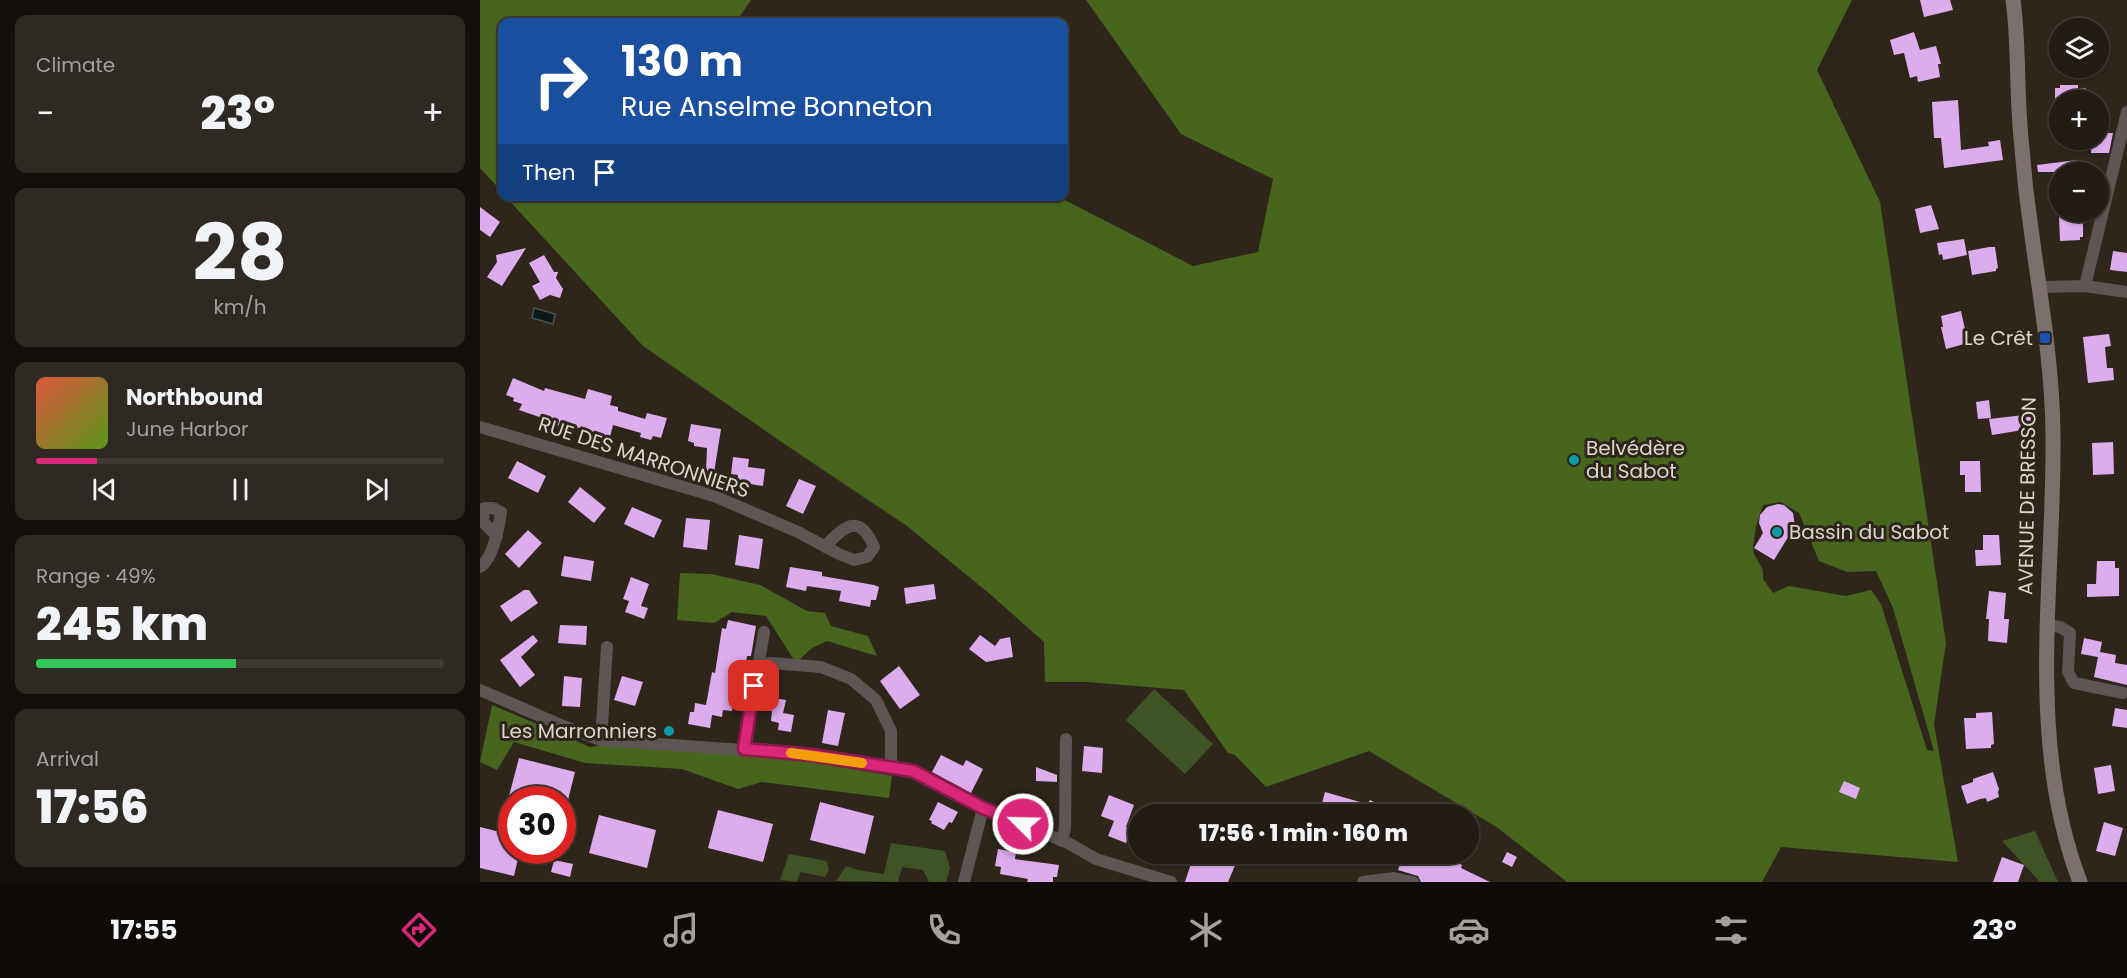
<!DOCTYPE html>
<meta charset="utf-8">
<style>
:root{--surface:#221c14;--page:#2e2922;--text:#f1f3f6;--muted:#a2a1a0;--line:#3f3a34;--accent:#db2777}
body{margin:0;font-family:Poppins,sans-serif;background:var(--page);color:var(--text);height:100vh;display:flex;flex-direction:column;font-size:22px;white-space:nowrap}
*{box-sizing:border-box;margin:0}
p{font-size:20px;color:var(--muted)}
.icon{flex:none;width:33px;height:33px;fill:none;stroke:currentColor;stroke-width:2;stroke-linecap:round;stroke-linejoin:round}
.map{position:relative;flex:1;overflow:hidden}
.side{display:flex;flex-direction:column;gap:15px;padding:15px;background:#130f0b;width:480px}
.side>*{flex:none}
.top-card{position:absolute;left:18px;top:18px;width:570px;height:183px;border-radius:12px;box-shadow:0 2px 4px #0004,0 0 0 2px var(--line);background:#1a4fa0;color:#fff;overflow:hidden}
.fabs{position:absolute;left:1569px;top:18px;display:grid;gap:12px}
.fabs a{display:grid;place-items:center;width:60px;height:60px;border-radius:50%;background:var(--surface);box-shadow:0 2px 4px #0004,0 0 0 2px var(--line);font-size:30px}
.speed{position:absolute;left:18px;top:786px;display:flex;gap:12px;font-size:30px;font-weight:700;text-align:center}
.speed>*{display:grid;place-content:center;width:78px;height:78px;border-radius:50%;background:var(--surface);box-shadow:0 2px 4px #0004,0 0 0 2px var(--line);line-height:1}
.speed .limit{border:9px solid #d22;background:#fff;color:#111}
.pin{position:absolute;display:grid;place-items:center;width:51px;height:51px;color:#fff;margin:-26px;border-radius:12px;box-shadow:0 3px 9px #0006}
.me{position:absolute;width:66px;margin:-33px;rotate:293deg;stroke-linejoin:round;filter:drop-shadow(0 0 4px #0008)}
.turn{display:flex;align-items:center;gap:21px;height:126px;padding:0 24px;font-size:27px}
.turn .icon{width:78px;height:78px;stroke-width:2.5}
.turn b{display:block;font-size:42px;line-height:51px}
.then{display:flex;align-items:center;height:57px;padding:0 24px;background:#0003;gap:12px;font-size:22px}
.big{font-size:45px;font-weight:800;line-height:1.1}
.side .tile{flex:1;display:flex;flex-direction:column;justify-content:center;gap:9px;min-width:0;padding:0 21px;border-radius:12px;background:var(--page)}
.side .dial{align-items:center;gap:0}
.dial b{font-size:78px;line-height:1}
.song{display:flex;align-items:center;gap:18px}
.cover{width:72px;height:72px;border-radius:9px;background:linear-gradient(135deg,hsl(10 70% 55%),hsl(90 70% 35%))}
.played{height:6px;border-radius:3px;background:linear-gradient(90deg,var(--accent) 15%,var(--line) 15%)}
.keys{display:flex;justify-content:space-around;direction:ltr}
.heat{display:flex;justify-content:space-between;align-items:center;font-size:33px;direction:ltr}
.charge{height:9px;border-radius:4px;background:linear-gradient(90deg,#34c759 49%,var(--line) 0)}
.trip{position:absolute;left:648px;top:804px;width:351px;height:60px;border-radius:30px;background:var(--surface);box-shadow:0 2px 4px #0004,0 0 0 2px var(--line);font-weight:800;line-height:60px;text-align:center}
.menu{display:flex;height:96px;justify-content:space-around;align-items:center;background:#0e0b08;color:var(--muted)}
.menu .icon{width:42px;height:42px}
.menu .selected{color:var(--accent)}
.menu b{font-size:27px;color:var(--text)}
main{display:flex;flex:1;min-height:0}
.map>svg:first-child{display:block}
.green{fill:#3f5325}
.forest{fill:#47651d;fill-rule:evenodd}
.water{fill:#0a191a;stroke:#495250;stroke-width:1.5}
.building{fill:#ddaced}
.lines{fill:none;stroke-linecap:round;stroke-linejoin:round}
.street{stroke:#5e5655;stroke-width:12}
.secondary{stroke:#7c706e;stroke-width:15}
.route-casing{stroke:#8e194d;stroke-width:15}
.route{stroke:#db2777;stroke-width:10}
.slow{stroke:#f59e0b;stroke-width:10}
.transit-dot{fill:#1a4fb4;stroke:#2e261b;stroke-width:2}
.culture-dot{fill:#0f9aa8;stroke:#2e261b;stroke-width:2}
.labels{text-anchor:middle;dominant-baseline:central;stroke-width:6;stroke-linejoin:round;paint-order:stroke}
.poi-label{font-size:20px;fill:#dbd6cf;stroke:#2e261b;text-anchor:end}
.street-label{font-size:20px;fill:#dbd6cf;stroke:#2e261b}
</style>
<main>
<section class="side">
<div class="tile"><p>Climate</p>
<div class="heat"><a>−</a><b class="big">23°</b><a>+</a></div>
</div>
<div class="tile dial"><b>28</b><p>km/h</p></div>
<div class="tile">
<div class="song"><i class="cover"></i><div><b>Northbound</b><p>June Harbor</p></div></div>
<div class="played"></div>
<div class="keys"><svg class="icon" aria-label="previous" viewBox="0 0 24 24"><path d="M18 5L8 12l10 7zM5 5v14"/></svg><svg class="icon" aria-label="pause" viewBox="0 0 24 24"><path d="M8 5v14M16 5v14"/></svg><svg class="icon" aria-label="next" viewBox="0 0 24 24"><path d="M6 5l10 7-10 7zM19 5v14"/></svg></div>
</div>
<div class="tile"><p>Range · 49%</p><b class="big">245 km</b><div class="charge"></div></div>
<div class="tile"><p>Arrival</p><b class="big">17:56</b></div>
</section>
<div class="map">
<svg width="1647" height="882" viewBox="0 0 1647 882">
<rect width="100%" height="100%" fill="#2e261b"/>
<!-- green -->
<g class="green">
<path d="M674,689L733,744L705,774L646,720Z"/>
<path d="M1555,831L1578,882H1560L1522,841Z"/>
<path d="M411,843L465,851L470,868L466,882H449L443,870L422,867L418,882L356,881L366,866L378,870L404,874Z"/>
<path d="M309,854L347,861L349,870L345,877L320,872L317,882L300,880Z"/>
</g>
<!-- forest -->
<g class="forest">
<path d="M0,0H271L256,22H22V192L0,168Z"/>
<path d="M606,0H1372L1337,70L1400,202L1466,643L1454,724L1478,862L1301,847L1282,882H1087L1018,828L889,751L786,787L755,755L748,753L704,690L607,682H565L564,642L511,595L427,526L303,443L163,346L26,197H579L713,266L778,252L793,179L701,134ZM1301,502L1319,513L1339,561L1367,572L1396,571L1413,608L1454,751L1447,750L1401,604L1391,590L1366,596L1309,586L1293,593L1283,579V570L1274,554L1273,547L1276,526L1283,505Z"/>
<path d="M200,573L231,574L280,585L327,611L345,613L351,626L388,636L397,656L347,641L332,648L316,663L286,616L252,612L234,623L197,620Z"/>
<path d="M12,705L110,747L133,744L326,761L412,776L409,798L282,782L258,789L202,769L105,763L34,742L17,770L0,762Z"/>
</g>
<!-- water -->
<path class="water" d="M54,308L75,314L73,324L52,318Z"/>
<!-- building -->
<g class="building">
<path d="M1440,0H1470L1473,10L1444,17Z"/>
<path d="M1434,32L1440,50L1456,46L1461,64H1458L1460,77L1438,82L1437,76L1430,78L1424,53L1414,55L1410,40Z"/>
<path d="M1580,85H1598V88H1606L1605,100H1575V88H1580Z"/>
<path d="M1478,100L1481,150L1509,146L1508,142L1520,140L1523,160L1464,168L1461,138H1454L1452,102Z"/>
<path d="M1618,133H1633L1629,153H1611L1612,140H1618Z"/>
<path d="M1597,160L1599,172H1558L1557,165Z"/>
<path d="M1451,205L1459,229L1440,233L1435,209Z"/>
<path d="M0,207L20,222L10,237L0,230Z"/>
<path d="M1599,216L1603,218V237H1600V240L1580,241L1579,217Z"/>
<path d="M1484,239L1487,255L1463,260L1462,254L1459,255L1457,243Z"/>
<path d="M1509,247H1515L1518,268L1516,269V271L1492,275L1488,251Z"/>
<path d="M46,248L22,286L7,277L17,262L16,255Z"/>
<path d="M1633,251L1647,253V272L1630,270Z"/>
<path d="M64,255L74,272H78L76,278L83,289L80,298L70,295L60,300L52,286L60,282L49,263Z"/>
<path d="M1481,311L1488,343L1466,349L1461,327H1463L1461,316Z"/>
<path d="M1629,334L1631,346L1625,347L1627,368H1633L1634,380L1608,383L1603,337Z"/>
<path d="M33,378L64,391L65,388L105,399L108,389L132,396L130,405L138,407V411L165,419L167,413L187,418L181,438L173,436L171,440L160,437L161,433L133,425L130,437L96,427L94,430L64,422L65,419L39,410L42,404L33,401L34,398L26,395Z"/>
<path d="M1509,400L1511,418L1498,419L1496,402Z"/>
<path d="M1553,414L1555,428L1512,435L1509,419Z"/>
<path d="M211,424L241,429L234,473L226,472L227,448L214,446V443L208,441Z"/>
<path d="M1633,442L1634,474L1613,475L1612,443Z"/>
<path d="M253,457L269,459L268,467L285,469L283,486L257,482L258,475L251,474Z"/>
<path d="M37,461L66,476L58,493L28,478Z"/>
<path d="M1480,461H1500L1501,492H1485V475H1480Z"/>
<path d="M319,479L336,486L323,514L306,506Z"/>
<path d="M100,487L126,508L114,523L88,502Z"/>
<path d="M1298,504L1304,505L1313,513L1315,526L1294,560L1274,548L1283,533L1279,523L1280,515L1287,507Z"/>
<path d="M152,507L182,520L174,538L144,524Z"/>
<path d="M206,518L230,520L227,550L203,547Z"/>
<path d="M48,530L62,543L39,568L25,554Z"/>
<path d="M259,535L283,539L279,569L255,565Z"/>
<path d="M1503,535H1519L1521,565L1496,566L1495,550H1503Z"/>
<path d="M84,556L114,561L111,581L81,576Z"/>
<path d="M1617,561H1635V568H1639V596L1607,597V584H1616Z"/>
<path d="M310,567L342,572V576L394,585L399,587L396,600H391L390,607L359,601L361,591L327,586L326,591L306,587Z"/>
<path d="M151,577L169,584L161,606L168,608L164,619L145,612L149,601L143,599Z"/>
<path d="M454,584L456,599L426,604L424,588Z"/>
<path d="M44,590H49L58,603L31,622L20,606Z"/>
<path d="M1509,591L1526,593L1524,619H1529L1527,643L1508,641L1509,619H1506Z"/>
<path d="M248,620L276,626L271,656H267L260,700L254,699L252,711L243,710L242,717L232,715L230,728L208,724L210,712H214L215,703L226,705L232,672L235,673L242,628L246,629Z"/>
<path d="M80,625L107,626L106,645L78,643Z"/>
<path d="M53,635L58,641L41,657L55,675L40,687L20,660Z"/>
<path d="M500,635L515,646L520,639L530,637L533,657L506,662L489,649Z"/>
<path d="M1604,638L1622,642L1620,652L1636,655L1635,663L1647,665V685L1614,677L1618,657L1601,654Z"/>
<path d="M419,666L440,695L420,709L400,681Z"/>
<path d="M84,676L102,678L100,707L82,706Z"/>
<path d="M142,676L163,682L155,706L134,700Z"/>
<path d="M288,697L306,700L303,713L314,715L311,732L298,730L299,723L291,721L292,711L286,710Z"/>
<path d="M1635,708L1647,710V728L1632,726Z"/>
<path d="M348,710L365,713L358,746L342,743Z"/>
<path d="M1512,712L1514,744L1511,745V748L1486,749L1484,718H1496V713Z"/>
<path d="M604,746L623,748L622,773L602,771Z"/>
<path d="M461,755L483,766L486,760L503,769L491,793L452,772Z"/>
<path d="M39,758L95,772L88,800H45L29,796Z"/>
<path d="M1631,765L1635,791L1618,794L1614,768Z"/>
<path d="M556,767L577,775V782L556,781Z"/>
<path d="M1513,772L1519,789L1518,792L1519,797L1507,802L1506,798L1500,799L1487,804L1481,786L1493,782V779Z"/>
<path d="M1364,781L1380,788L1376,799L1359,792Z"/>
<path d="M845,792L887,804L890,800L911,811L914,814H839Z"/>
<path d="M629,795L654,805L646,827L651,829L646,843L628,836L634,821L621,816Z"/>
<path d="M340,802L394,816L385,854L330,840Z"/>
<path d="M458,802L478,812L472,823L469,822L464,830L451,823L452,821L449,820Z"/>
<path d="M238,810L293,824L283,862L228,848Z"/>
<path d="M119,815L176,830L167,868L109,853Z"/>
<path d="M1624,822L1643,828L1635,856L1616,851Z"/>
<path d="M0,827L32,835V850H40L34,876L0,868Z"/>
<path d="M518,849L536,852L535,859L579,865L577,877H573V882H547L548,879L520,874L521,867L515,866Z"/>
<path d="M1027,852L1037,857L1032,867L1022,862Z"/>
<path d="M714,854H760L748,882H705Z"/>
<path d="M923,854H958L982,865L981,868L1010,882H941L938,876L918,870Z"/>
<path d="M1522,857L1544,865L1538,882H1513Z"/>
<path d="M74,860L93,864L90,877L71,872Z"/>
</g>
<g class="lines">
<!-- street -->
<g class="street">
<path d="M1605,286L1647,112"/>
<path d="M1559,287L1605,286L1647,292"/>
<path d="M0,427L234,496L318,532L359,554L374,560L387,557L394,547C380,514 365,524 345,547"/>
<path d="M0,567C13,559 19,527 21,512L13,508H4L3,522L17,536"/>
<path d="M1567,625L1580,627L1590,633L1588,672L1594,683L1643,693"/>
<path d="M278,665L290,663L341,667L371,679L396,700L411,731V767"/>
<path d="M0,690L83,726L121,740L332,755L433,771L503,808L588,843L616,859L691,882"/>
<path d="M121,740L127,647"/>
<path d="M264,749L284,632"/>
<path d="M582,841L585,828L586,739"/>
<path d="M484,882L503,808"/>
<path d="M883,882L914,878L933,882"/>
</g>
<!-- secondary -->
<path class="secondary" d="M1533,0C1538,36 1537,72 1539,109C1540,133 1543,157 1545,181C1554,265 1572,348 1573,433C1575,583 1545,738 1600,882"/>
</g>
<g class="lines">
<defs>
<path id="route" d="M274,686L264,749L332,755L433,771L503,808L543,824"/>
</defs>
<!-- route casing -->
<use href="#route" class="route-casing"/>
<!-- route -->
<use href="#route" class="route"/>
<!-- slow -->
<path class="slow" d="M311,753L382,763"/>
</g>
<!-- markers -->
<rect class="transit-dot" x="1559" y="332" width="12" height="12" rx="3"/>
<g class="culture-dot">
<circle cx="1094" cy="460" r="6"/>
<circle cx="1297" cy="532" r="6"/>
<circle cx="189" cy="731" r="6"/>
</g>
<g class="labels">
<!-- poi labels -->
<g class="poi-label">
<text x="1553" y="338">Le Crêt</text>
<text x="1106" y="448" text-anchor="start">Belvédère<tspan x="1106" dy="23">du Sabot</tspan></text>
<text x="1309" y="532" text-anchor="start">Bassin du Sabot</text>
<text x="177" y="731">Les Marronniers</text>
</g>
<!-- street labels -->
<g class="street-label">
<text transform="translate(164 457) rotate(18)">RUE DES MARRONNIERS</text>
<text transform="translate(1547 496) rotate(-89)">AVENUE DE BRESSON</text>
</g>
</g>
</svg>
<div class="fabs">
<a><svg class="icon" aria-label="layers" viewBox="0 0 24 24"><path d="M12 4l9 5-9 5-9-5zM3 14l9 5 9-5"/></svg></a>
<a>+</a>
<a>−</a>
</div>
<div class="speed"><div class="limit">30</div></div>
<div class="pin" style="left:274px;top:686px;background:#d93025"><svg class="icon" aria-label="arrive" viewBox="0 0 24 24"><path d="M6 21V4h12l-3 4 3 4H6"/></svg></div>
<svg class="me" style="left:543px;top:824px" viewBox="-20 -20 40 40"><circle r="17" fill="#db2777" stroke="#fff" stroke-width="3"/><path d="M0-11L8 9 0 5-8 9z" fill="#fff"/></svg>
<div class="trip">17:56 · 1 min · 160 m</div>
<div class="top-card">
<div class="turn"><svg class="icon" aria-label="right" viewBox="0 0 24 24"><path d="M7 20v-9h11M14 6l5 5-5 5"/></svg><div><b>130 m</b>Rue Anselme Bonneton</div></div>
<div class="then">Then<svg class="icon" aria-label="arrive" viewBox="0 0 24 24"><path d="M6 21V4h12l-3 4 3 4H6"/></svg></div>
</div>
</div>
</main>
<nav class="menu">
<b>17:55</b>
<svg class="icon selected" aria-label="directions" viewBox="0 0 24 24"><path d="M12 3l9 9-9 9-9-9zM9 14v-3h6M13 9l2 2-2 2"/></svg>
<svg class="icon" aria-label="music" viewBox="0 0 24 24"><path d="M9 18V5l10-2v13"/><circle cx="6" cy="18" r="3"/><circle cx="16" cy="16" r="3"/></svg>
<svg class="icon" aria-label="phone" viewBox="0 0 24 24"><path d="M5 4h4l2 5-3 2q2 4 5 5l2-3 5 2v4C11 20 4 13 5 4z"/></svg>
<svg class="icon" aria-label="climate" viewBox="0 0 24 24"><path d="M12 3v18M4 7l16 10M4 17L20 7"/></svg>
<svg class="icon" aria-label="car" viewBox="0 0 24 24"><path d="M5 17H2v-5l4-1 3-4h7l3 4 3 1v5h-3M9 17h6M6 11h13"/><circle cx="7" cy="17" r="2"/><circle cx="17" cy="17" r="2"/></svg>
<svg class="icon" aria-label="filters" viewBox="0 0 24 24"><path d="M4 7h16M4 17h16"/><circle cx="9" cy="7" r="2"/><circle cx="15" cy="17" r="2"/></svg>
<b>23°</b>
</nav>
